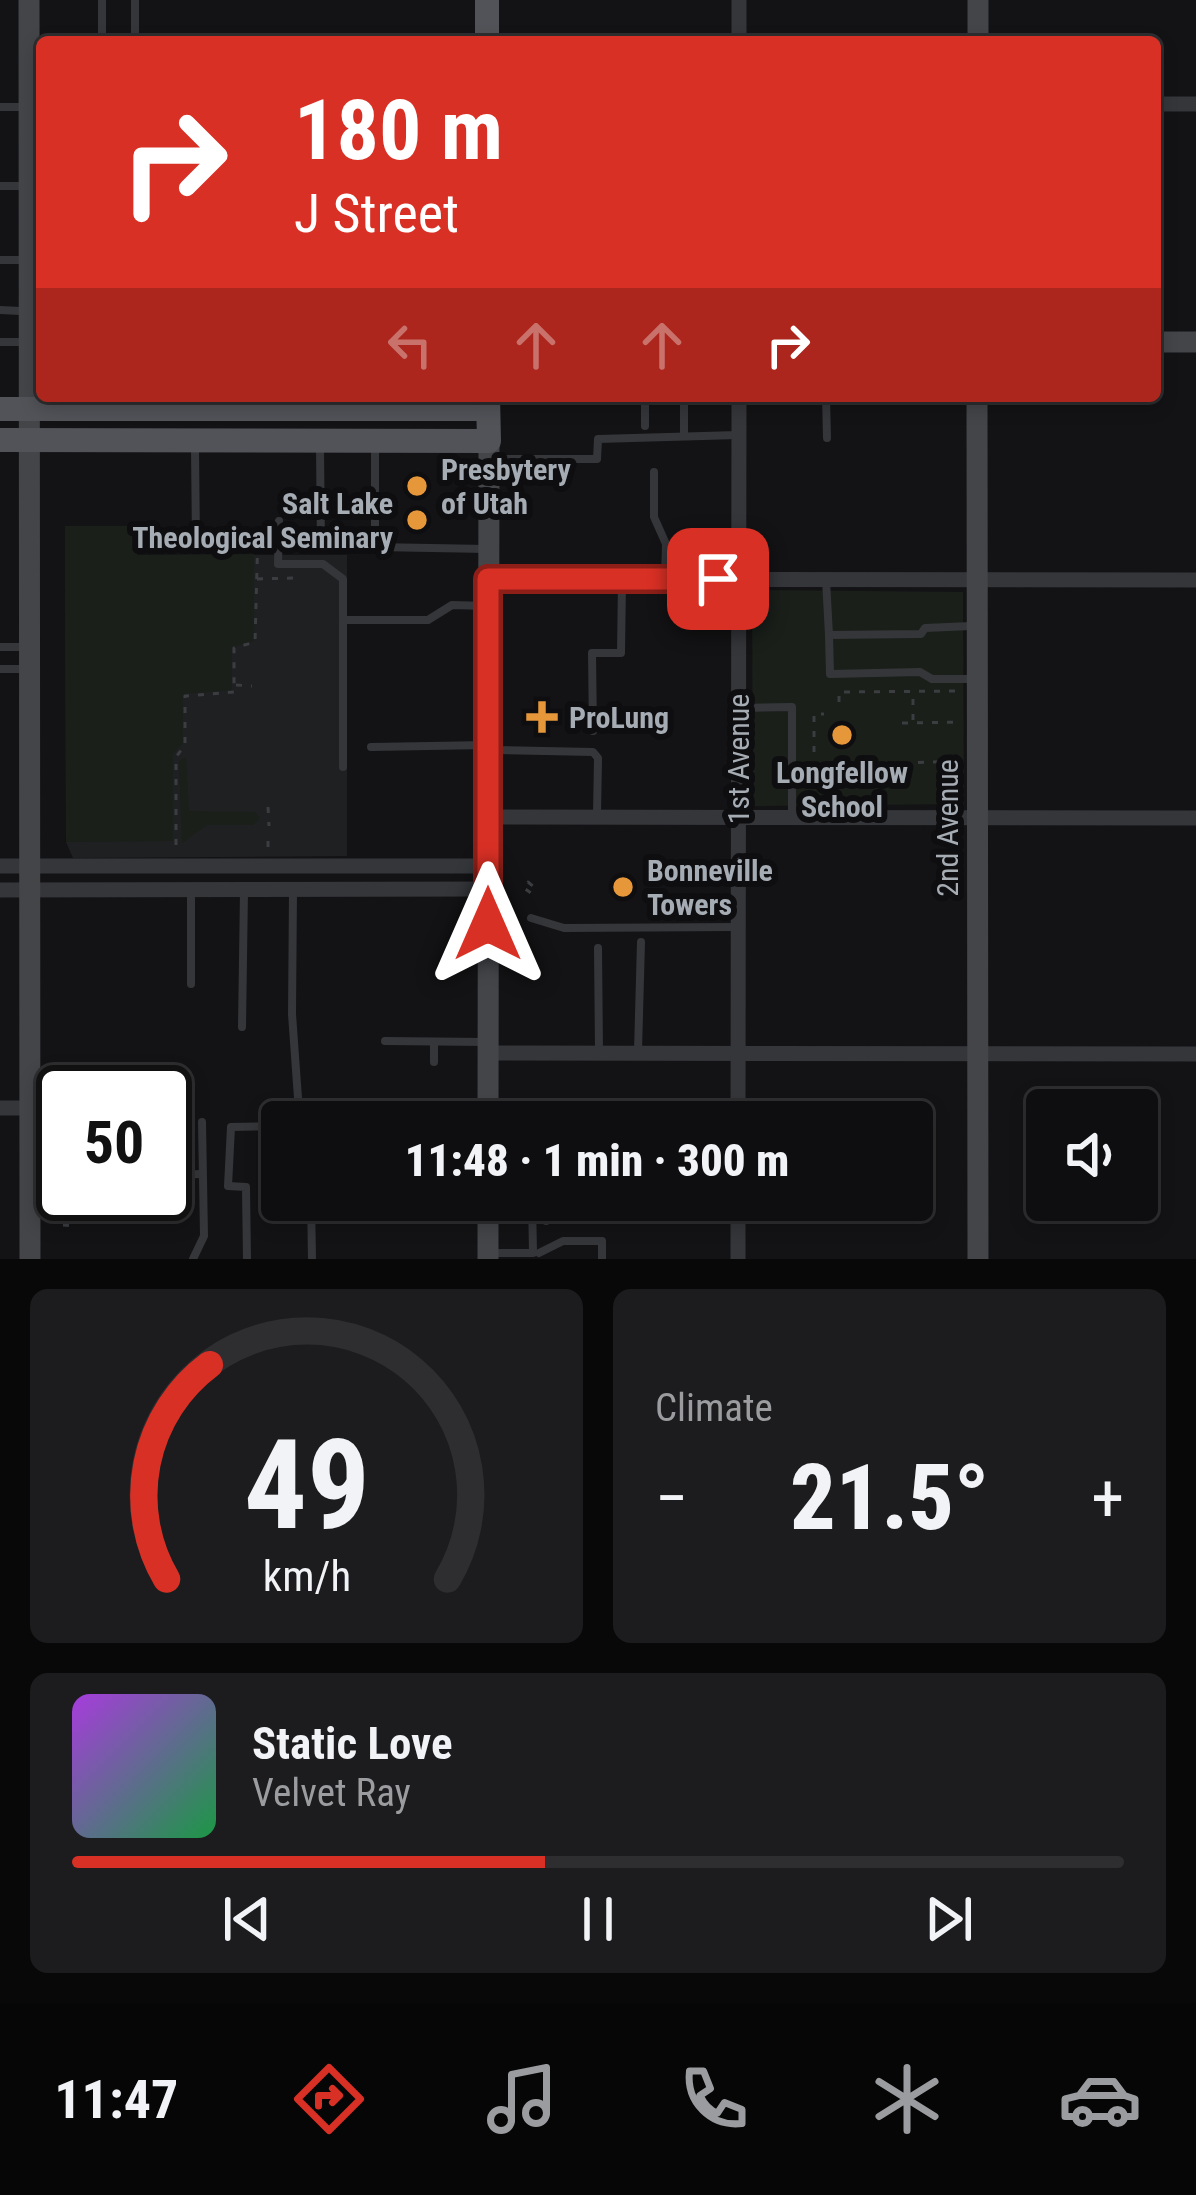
<!DOCTYPE html>
<meta charset="utf-8">
<style>
:root{--surface:#0e0e10;--page:#1c1c1e;--text:#f1f3f6;--muted:#9b9c9f;--line:#2e2e30;--accent:#d93025}
body{margin:0;font-family:"Roboto Condensed",sans-serif;background:var(--page);color:var(--text);height:100vh;display:flex;flex-direction:column;font-size:45px;white-space:nowrap}
*{box-sizing:border-box;margin:0}
p{font-size:39px;color:var(--muted)}
.icon{flex:none;width:66px;height:66px;fill:none;stroke:currentColor;stroke-width:2;stroke-linecap:round;stroke-linejoin:round}
.map{position:relative;height:1259px;overflow:hidden}
.side{display:flex;flex-direction:column;gap:30px;padding:30px;background:#080809;flex:1}
.side>*{flex:none}
.banner{position:absolute;left:36px;top:36px;width:1125px;height:366px;border-radius:12px;box-shadow:0 6px 18px #0003,0 0 0 3px var(--line);background:#d93025;color:#fff;overflow:hidden}
.buttons{position:absolute;left:1026px;top:1089px;display:grid;gap:24px}
.buttons a{display:grid;place-items:center;width:132px;height:132px;border-radius:12px;background:var(--surface);box-shadow:0 6px 18px #0003,0 0 0 3px var(--line);font-size:60px}
.speed{position:absolute;left:36px;top:1065px;display:flex;gap:24px;font-size:60px;font-weight:700;text-align:center}
.speed>*{display:grid;place-content:center;width:156px;height:156px;border-radius:50%;background:var(--surface);box-shadow:0 6px 18px #0003,0 0 0 3px var(--line);line-height:1}
.speed .limit{border:6px solid #111;border-radius:18px;background:#fff;color:#111}
.pin{position:absolute;display:grid;place-items:center;width:102px;height:102px;color:#fff;margin:-51px;border-radius:24px;box-shadow:0 6px 18px #0006}
.me{position:absolute;width:132px;margin:-66px;rotate:0deg;stroke-linejoin:round;filter:drop-shadow(0 0 9px #0008)}
.turn{display:flex;align-items:center;gap:42px;height:252px;padding:0 60px;font-size:54px}
.turn .icon{width:156px;height:156px;stroke-width:2.5}
.turn b{display:block;font-size:84px;line-height:102px}
.lanes{display:flex;align-items:center;height:114px;padding:0 60px;background:#0003;justify-content:center;gap:60px;direction:ltr}
.lanes .off{opacity:.35}
.big{font-size:90px;font-weight:800;line-height:1.1}
.side .card{flex:1;display:flex;flex-direction:column;justify-content:center;gap:18px;min-width:0;padding:0 42px;border-radius:18px;background:var(--page)}
.side .dial{align-items:center;gap:0}
.dial svg{height:312px;overflow:visible;fill:none;stroke:var(--line);stroke-width:7;stroke-linecap:round;text-anchor:middle}
.dial text{fill:var(--text);stroke:none}
.song{display:flex;align-items:center;gap:36px}
.cover{width:144px;height:144px;border-radius:18px;background:linear-gradient(135deg,hsl(280 70% 55%),hsl(140 70% 35%))}
.played{height:12px;border-radius:6px;background:linear-gradient(90deg,var(--accent) 45%,var(--line) 45%)}
.keys{display:flex;justify-content:space-around;direction:ltr}
.heat{display:flex;justify-content:space-between;align-items:center;font-size:66px;direction:ltr}
.side .tiles{flex:1;display:grid;gap:30px;grid-template-columns:1fr 1fr}
.card:last-child{grid-column:span 2}
.trip{position:absolute;left:261px;top:1101px;width:672px;height:120px;border-radius:12px;background:var(--surface);box-shadow:0 6px 18px #0003,0 0 0 3px var(--line);font-weight:800;line-height:120px;text-align:center}
.tab-bar{display:flex;height:192px;justify-content:space-around;align-items:center;background:#060606;color:var(--muted)}
.tab-bar .icon{width:84px;height:84px}
.tab-bar .active{color:var(--accent)}
.tab-bar b{font-size:54px;color:var(--text)}
.map>svg:first-child{display:block}
.built{fill:#1f2022}
.green{fill:#1a1f1a}
.lines{fill:none;stroke-linecap:round;stroke-linejoin:round}
.path{stroke:#3b3d40;stroke-width:3;stroke-dasharray:6 9;stroke-linecap:butt}
.lane{stroke:#35363a;stroke-width:8}
.street{stroke:#35363a;stroke-width:15}
.secondary{stroke:#434549;stroke-width:21}
.primary{stroke:#515358;stroke-width:24}
.route-casing{stroke:#8d1f18;stroke-width:30}
.route{stroke:#d93025;stroke-width:21}
.poi-dot{fill:#e6973a;stroke:#0e0e10;stroke-width:4.5}
.labels{text-anchor:middle;dominant-baseline:central;stroke-width:12;stroke-linejoin:round;paint-order:stroke}
.poi-label{font-size:30px;font-weight:bold;fill:#a6acb4;stroke:#0e0e10;text-anchor:start}
.street-label{font-size:30px;fill:#a6acb4;stroke:#0e0e10}
</style>
<div class="map">
<svg width="1196" height="1259" viewBox="0 0 1196 1259">
<rect width="100%" height="100%" fill="#131315"/>
<!-- built -->
<path class="built" d="M65,526H136L137,555H347V856L73,858L66,842Z"/>
<!-- green -->
<g class="green">
<path d="M65,526H136V555L254,554V641L232,647V690L183,694V743L173,754V841L66,842Z"/>
<path d="M752,590L963,592L964,804L753,806Z"/>
<path d="M186,757L189,811L255,812L260,818L253,825H207L182,843L179,761Z"/>
</g>
<g class="lines">
<!-- path -->
<g class="path">
<path d="M257,579L295,578V572"/>
<path d="M236,685L252,686"/>
<path d="M839,702V692L956,691"/>
<path d="M913,720V693"/>
<path d="M902,723L961,722"/>
<path d="M903,763L963,761"/>
<path d="M800,784L814,783V714H824"/>
<path d="M268,807L269,826"/>
<path d="M268,841V853"/>
<path d="M176,845V757L185,745V696L234,692V648L255,642L258,532"/>
<path d="M528,882L534,887L531,893L524,888Z"/>
<path d="M63,1225L76,1226"/>
</g>
<!-- lane -->
<g class="lane">
<path d="M102,0V42"/>
<path d="M135,42V0"/>
<path d="M0,107H27"/>
<path d="M0,186H28"/>
<path d="M0,260H28"/>
<path d="M0,310L42,312"/>
<path d="M0,342H28"/>
<path d="M645,396L684,399V436"/>
<path d="M826,396L827,438"/>
<path d="M645,399V426"/>
<path d="M375,446V547L487,549"/>
<path d="M195,448L196,543"/>
<path d="M320,448L321,547"/>
<path d="M490,459H597L598,439L738,435"/>
<path d="M654,472V517L666,544L665,578"/>
<path d="M279,521L278,564H323L343,579V620"/>
<path d="M826,580L829,635L921,634L925,628L971,626"/>
<path d="M829,635L830,674L920,672L932,679H974"/>
<path d="M0,647H28"/>
<path d="M0,669H28"/>
<path d="M741,708L792,707V815"/>
<path d="M593,731L592,653H621L622,581"/>
<path d="M371,747L487,745"/>
<path d="M493,750L593,752L598,758L597,815"/>
<path d="M343,767V620H428L452,605L487,606"/>
<path d="M191,890V984"/>
<path d="M293,891L292,1014L298,1098"/>
<path d="M531,918L564,928L736,927"/>
<path d="M598,948L599,1051"/>
<path d="M242,1027L244,891"/>
<path d="M385,1041L486,1042"/>
<path d="M638,1051L641,942"/>
<path d="M434,1062V1043"/>
<path d="M407,1104L486,1102"/>
<path d="M31,1108L63,1111"/>
<path d="M165,1175L202,1174"/>
<path d="M35,1198L75,1202"/>
<path d="M311,1200L312,1259"/>
<path d="M534,1201L545,1209L546,1221"/>
<path d="M491,1253H533L532,1200"/>
<path d="M539,1253L563,1241H602V1259"/>
<path d="M193,1259L204,1236L202,1122"/>
<path d="M247,1259L246,1187L228,1186L231,1127L282,1126"/>
</g>
<!-- street -->
<g class="street">
<path d="M739,0V42"/>
<path d="M1155,104H1196"/>
<path d="M488,579L1196,580"/>
<path d="M488,817L1196,818"/>
<path d="M0,866H488"/>
<path d="M0,890L488,889"/>
<path d="M488,1053L1196,1054"/>
<path d="M0,1108H30"/>
<path d="M738,1122L739,396"/>
<path d="M738,1259V1200"/>
</g>
<!-- secondary -->
<g class="secondary">
<path d="M29,0L30,1259"/>
<path d="M978,42V0"/>
<path d="M1155,342H1196"/>
<path d="M977,396L978,1259"/>
<path d="M488,1122L489,441"/>
<path d="M488,1200V1259"/>
</g>
<!-- primary -->
<g class="primary">
<path d="M487,0V42"/>
<path d="M0,409H488"/>
<path d="M0,440L489,441L488,396"/>
</g>
</g>
<g class="lines">
<defs>
<path id="route" d="M488,924V579H718"/>
</defs>
<!-- route casing -->
<use href="#route" class="route-casing"/>
<!-- route -->
<use href="#route" class="route"/>
</g>
<!-- markers -->
<g class="poi-dot">
<circle cx="417" cy="486" r="12"/>
<circle cx="417" cy="520" r="12"/>
<path d="M536 699h12v12h12v12h-12v12h-12v-12h-12v-12h12z"/>
<circle cx="842" cy="735" r="12"/>
<circle cx="623" cy="887" r="12"/>
</g>
<g class="labels">
<!-- poi labels -->
<g class="poi-label">
<text x="441" y="469">Presbytery<tspan x="441" dy="34">of Utah</tspan></text>
<text x="393" y="503" text-anchor="end">Salt Lake<tspan x="393" dy="34">Theological Seminary</tspan></text>
<text x="569" y="717">ProLung</text>
<text x="842" y="772" text-anchor="middle">Longfellow<tspan x="842" dy="34">School</tspan></text>
<text x="647" y="870">Bonneville<tspan x="647" dy="34">Towers</tspan></text>
</g>
<!-- street labels -->
<g class="street-label">
<text transform="translate(738 759) rotate(-90)">1st Avenue</text>
<text transform="translate(947 828) rotate(-90)">2nd Avenue</text>
</g>
</g>
</svg>
<div class="buttons">
<a><svg class="icon" aria-label="sound" viewBox="0 0 24 24"><path d="M4 9h4l5-4v14l-5-4H4zM17 9q2 3 0 6"/></svg></a>
</div>
<div class="speed"><div class="limit">50</div></div>
<div class="pin" style="left:718px;top:579px;background:#d93025"><svg class="icon" aria-label="arrive" viewBox="0 0 24 24"><path d="M6 21V4h12l-3 4 3 4H6"/></svg></div>
<svg class="me" style="left:488px;top:924px" viewBox="-20 -20 40 40"><path d="M0-17L14 15 0 8-14 15z" fill="#d93025" stroke="#fff" stroke-width="4"/></svg>
<div class="trip">11:48 · 1 min · 300 m</div>
<div class="banner">
<div class="turn"><svg class="icon" aria-label="right" viewBox="0 0 24 24"><path d="M7 20v-9h11M14 6l5 5-5 5"/></svg><div><b>180 m</b>J Street</div></div>
<div class="lanes"><svg class="icon off" aria-label="left" viewBox="0 0 24 24"><path d="M17 20v-9H6M10 6l-5 5 5 5"/></svg><svg class="icon off" aria-label="ahead" viewBox="0 0 24 24"><path d="M12 20V5M6 11l6-6 6 6"/></svg><svg class="icon off" aria-label="ahead" viewBox="0 0 24 24"><path d="M12 20V5M6 11l6-6 6 6"/></svg><svg class="icon" aria-label="right" viewBox="0 0 24 24"><path d="M7 20v-9h11M14 6l5 5-5 5"/></svg></div>
</div>
</div>
<section class="side">
<div class="tiles">
<div class="card dial"><svg viewBox="0 0 100 80">
<path d="M14 69A42 42 0 1 1 86 69"/>
<path d="M14 69A42 42 0 0 1 25 14" stroke="#d93025"/>
<text x="50" y="56" font-size="32" font-weight="700">49</text>
<text x="50" y="72" font-size="11">km/h</text>
</svg></div>
<div class="card"><p>Climate</p>
<div class="heat"><a>−</a><b class="big">21.5°</b><a>+</a></div>
</div>
<div class="card">
<div class="song"><i class="cover"></i><div><b>Static Love</b><p>Velvet Ray</p></div></div>
<div class="played"></div>
<div class="keys"><svg class="icon" aria-label="previous" viewBox="0 0 24 24"><path d="M18 5L8 12l10 7zM5 5v14"/></svg><svg class="icon" aria-label="pause" viewBox="0 0 24 24"><path d="M8 5v14M16 5v14"/></svg><svg class="icon" aria-label="next" viewBox="0 0 24 24"><path d="M6 5l10 7-10 7zM19 5v14"/></svg></div>
</div>
</div>
</section>
<nav class="tab-bar">
<b>11:47</b>
<svg class="icon active" aria-label="directions" viewBox="0 0 24 24"><path d="M12 3l9 9-9 9-9-9zM9 14v-3h6M13 9l2 2-2 2"/></svg>
<svg class="icon" aria-label="music" viewBox="0 0 24 24"><path d="M9 18V5l10-2v13"/><circle cx="6" cy="18" r="3"/><circle cx="16" cy="16" r="3"/></svg>
<svg class="icon" aria-label="phone" viewBox="0 0 24 24"><path d="M5 4h4l2 5-3 2q2 4 5 5l2-3 5 2v4C11 20 4 13 5 4z"/></svg>
<svg class="icon" aria-label="climate" viewBox="0 0 24 24"><path d="M12 3v18M4 7l16 10M4 17L20 7"/></svg>
<svg class="icon" aria-label="car" viewBox="0 0 24 24"><path d="M5 17H2v-5l4-1 3-4h7l3 4 3 1v5h-3M9 17h6M6 11h13"/><circle cx="7" cy="17" r="2"/><circle cx="17" cy="17" r="2"/></svg>
</nav>
